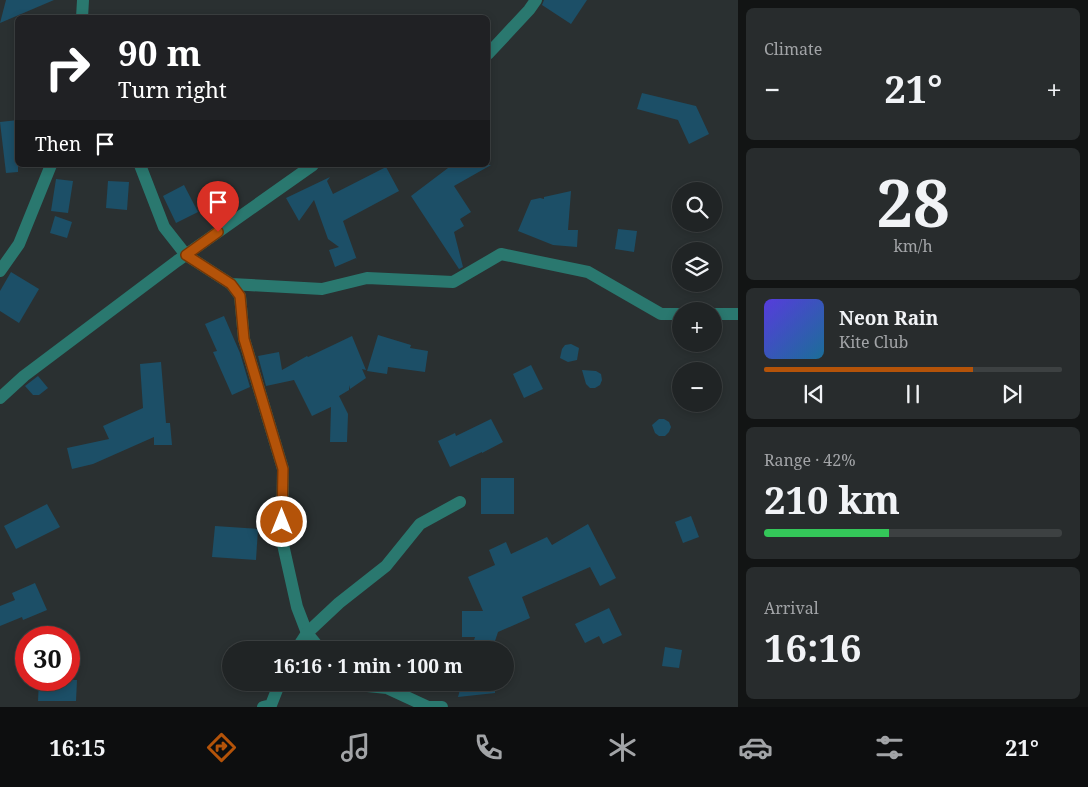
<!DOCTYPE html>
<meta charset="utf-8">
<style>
:root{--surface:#202425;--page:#282c2d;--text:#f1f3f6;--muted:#a2a4a7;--line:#3d4142;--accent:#b45309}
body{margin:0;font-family:"Noto Serif",serif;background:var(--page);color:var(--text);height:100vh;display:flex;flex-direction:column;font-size:19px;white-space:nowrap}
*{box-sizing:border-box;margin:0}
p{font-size:16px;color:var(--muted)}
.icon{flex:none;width:28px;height:28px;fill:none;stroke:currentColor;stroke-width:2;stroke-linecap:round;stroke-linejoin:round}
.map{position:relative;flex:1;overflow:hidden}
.sheet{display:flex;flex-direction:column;gap:8px;padding:8px;background:#121414;width:350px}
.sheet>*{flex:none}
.banner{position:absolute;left:15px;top:15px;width:475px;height:152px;border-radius:8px;box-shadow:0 2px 8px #0003,0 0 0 1px var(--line);background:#202124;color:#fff;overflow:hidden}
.fabs{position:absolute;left:672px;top:182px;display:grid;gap:10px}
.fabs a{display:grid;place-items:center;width:50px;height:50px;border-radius:50%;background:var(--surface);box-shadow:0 2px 8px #0003,0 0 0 1px var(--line);font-size:25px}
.speed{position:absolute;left:15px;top:626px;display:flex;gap:10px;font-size:25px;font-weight:700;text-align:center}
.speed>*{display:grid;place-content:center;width:65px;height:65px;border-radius:50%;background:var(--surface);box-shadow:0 2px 8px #0003,0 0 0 1px var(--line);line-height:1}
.speed .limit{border:8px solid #d22;background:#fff;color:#111}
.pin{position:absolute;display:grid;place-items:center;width:42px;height:42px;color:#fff;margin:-51px -21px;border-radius:50% 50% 50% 0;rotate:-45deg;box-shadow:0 0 5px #0007}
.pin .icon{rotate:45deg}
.me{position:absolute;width:55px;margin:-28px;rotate:0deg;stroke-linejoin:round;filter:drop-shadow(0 0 4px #0008)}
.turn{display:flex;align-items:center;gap:18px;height:105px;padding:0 20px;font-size:22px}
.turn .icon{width:65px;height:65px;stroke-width:2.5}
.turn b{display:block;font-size:35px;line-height:42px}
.then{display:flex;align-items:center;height:48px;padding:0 20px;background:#0003;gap:10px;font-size:19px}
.big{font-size:38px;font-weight:700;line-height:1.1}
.sheet .widget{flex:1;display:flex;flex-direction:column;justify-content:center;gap:8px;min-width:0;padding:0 18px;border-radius:8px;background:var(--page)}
.sheet .dial{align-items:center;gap:0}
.dial b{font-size:65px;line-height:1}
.song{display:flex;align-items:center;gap:15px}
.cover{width:60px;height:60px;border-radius:8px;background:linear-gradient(135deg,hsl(250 70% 55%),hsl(200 70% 35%))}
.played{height:5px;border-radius:2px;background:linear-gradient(90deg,var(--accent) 70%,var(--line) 70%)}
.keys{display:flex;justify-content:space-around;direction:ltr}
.heat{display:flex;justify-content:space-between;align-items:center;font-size:28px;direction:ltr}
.charge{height:8px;border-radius:4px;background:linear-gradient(90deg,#34c759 42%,var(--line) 0)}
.trip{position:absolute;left:222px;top:641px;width:292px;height:50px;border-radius:25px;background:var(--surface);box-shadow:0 2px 8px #0003,0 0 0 1px var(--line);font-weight:700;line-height:50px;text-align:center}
.tab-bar{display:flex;height:80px;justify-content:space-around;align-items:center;background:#0d0e0f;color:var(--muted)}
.tab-bar .icon{width:35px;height:35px}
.tab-bar .on{color:var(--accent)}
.tab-bar b{font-size:22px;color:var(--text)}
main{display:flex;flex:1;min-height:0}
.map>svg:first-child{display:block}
.building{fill:#1c4f67}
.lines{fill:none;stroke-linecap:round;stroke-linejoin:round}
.street{stroke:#2a786f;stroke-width:12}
.route-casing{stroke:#753606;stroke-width:12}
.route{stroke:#b45309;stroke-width:9}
</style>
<main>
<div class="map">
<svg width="738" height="707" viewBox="0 0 738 707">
<rect width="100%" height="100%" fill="#2a3031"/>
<!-- building -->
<g class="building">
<path d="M6,0H54L0,23Z"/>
<path d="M544,0H587L571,24L542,5Z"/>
<path d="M642,93L696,106L709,134L689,144L678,120L637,109Z"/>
<path d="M18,120V172L6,173L0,122Z"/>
<path d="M452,165H491L454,186L471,212L460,219L464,226L454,232L463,267L459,269L411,196Z"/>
<path d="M386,167L399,191L343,221L357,260L356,258L335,267L329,250L339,247L328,239L314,200L299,221L286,198L330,177L327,181L333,194Z"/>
<path d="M56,179L73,181L68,213L51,211Z"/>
<path d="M108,181L129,182L127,210L106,208Z"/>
<path d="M184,185L198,212L176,223L163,196Z"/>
<path d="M571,191L568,230H578L577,247L553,245L518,231L531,200L540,198L544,199V197Z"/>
<path d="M55,216L72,222L67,238L50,233Z"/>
<path d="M618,229L637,231L634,252L615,249Z"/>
<path d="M11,272L39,289L19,323L0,311V291Z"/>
<path d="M224,316L240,353L250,387L232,395L213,352L217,351L205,324Z"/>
<path d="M378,335L411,345L410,348L428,351L425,372L388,367L387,374L367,371Z"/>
<path d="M352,336L366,370L362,369L366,378L350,389L349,385V390L339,396L348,414L347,442H330L331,407L312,416L294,380L266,386L258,356L279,352L282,370L307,356L308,357Z"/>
<path d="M571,344L579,348L577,360L568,362L560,358L562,349L565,345Z"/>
<path d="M161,362L166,423H170L172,445H154V437L93,464L72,469L67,448L109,439L103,426L143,408L140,364Z"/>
<path d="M531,365L543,389L524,398L513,374Z"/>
<path d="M582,370L596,371L601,374L602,380L600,385L595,388H590L586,384Z"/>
<path d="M38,376L48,388L39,395H33L25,386Z"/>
<path d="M491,419L503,442L482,453V452L450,467L438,441L455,433L456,436Z"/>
<path d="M659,419H664L669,422L671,427L669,432L665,436H659L655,433L652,425Z"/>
<rect x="481" y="478" width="33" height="36"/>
<path d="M47,504L60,527L16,549L4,526Z"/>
<path d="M691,516L699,537L683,543L675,522Z"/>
<path d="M588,524L616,578L600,586L590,567L522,597L530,618L498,632L492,650H471L475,637H462V611H483L468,577L495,565L489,550L506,542L511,554L547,537L552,545Z"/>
<path d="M215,526L258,529L256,560L212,557Z"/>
<path d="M35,583L47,610L23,620L22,617L0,626V606L15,600L12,593Z"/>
<path d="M609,608L622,635L603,644L599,636L585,643L575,624Z"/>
<path d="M665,647L682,650L679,668L662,666Z"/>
<path d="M39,680H77L76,701H38Z"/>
<path d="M462,682H495V693L458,697Z"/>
</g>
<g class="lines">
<!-- street -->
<g class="street">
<path d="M82,18L83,0"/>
<path d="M488,54L529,10L536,0"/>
<path d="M140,165L164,227L186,255L231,284L322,289L367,278L453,282L501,254L588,272L661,314H681"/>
<path d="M0,271L19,244L51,165"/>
<path d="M231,284L240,296L244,339L283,469L282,540L297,607L307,633L321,650"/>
<path d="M714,314H738"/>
<path d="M0,398L24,376L177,261L313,165"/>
<path d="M296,650L307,633L339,603L386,566L420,524L460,502"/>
<path d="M347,682L348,684L387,688L428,707H442"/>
<path d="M263,707L271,705L280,682"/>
</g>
</g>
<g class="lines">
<defs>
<path id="route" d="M218,232L186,255L231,284L240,296L244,339L283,469L282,522"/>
</defs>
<!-- route casing -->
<use href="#route" class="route-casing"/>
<!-- route -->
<use href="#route" class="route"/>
</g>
</svg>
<div class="fabs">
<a><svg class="icon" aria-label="search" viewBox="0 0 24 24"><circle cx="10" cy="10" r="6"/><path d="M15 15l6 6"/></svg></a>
<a><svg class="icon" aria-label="layers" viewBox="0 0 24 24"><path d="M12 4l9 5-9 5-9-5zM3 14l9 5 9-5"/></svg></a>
<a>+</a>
<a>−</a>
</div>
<div class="speed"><div class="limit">30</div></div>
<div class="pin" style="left:218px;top:232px;background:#d93025"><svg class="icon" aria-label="arrive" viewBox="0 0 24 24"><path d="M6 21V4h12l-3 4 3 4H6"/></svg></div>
<svg class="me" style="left:282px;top:522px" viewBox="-20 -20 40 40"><circle r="17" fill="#b45309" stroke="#fff" stroke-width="3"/><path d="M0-11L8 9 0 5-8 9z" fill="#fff"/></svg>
<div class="trip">16:16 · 1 min · 100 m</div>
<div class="banner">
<div class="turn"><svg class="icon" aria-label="right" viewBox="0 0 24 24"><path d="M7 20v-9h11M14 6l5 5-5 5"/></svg><div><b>90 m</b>Turn right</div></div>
<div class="then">Then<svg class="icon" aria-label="arrive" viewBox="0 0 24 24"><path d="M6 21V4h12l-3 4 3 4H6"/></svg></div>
</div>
</div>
<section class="sheet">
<div class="widget"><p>Climate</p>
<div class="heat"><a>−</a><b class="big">21°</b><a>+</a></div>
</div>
<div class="widget dial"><b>28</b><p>km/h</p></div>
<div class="widget">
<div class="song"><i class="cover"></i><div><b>Neon Rain</b><p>Kite Club</p></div></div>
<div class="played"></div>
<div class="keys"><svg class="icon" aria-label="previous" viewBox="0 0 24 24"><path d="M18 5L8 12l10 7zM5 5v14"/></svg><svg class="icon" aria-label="pause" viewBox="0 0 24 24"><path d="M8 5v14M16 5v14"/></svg><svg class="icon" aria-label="next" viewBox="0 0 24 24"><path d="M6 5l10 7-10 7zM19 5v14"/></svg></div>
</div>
<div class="widget"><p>Range · 42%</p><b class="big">210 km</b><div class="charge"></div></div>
<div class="widget"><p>Arrival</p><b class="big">16:16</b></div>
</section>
</main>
<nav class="tab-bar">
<b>16:15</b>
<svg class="icon on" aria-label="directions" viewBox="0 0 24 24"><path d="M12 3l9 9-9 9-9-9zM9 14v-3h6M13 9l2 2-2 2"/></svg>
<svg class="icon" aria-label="music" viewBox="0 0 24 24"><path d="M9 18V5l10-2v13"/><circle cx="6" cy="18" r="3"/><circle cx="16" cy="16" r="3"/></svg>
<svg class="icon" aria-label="phone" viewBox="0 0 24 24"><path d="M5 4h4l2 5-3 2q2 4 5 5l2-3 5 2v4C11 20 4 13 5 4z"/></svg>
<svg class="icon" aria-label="climate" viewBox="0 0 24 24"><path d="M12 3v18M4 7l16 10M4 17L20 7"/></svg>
<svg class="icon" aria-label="car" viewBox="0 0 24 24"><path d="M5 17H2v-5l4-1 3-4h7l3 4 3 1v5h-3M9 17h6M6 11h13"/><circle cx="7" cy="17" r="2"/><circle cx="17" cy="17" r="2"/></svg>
<svg class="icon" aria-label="filters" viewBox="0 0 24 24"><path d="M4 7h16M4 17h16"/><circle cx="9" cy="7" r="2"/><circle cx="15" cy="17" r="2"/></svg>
<b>21°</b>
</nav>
